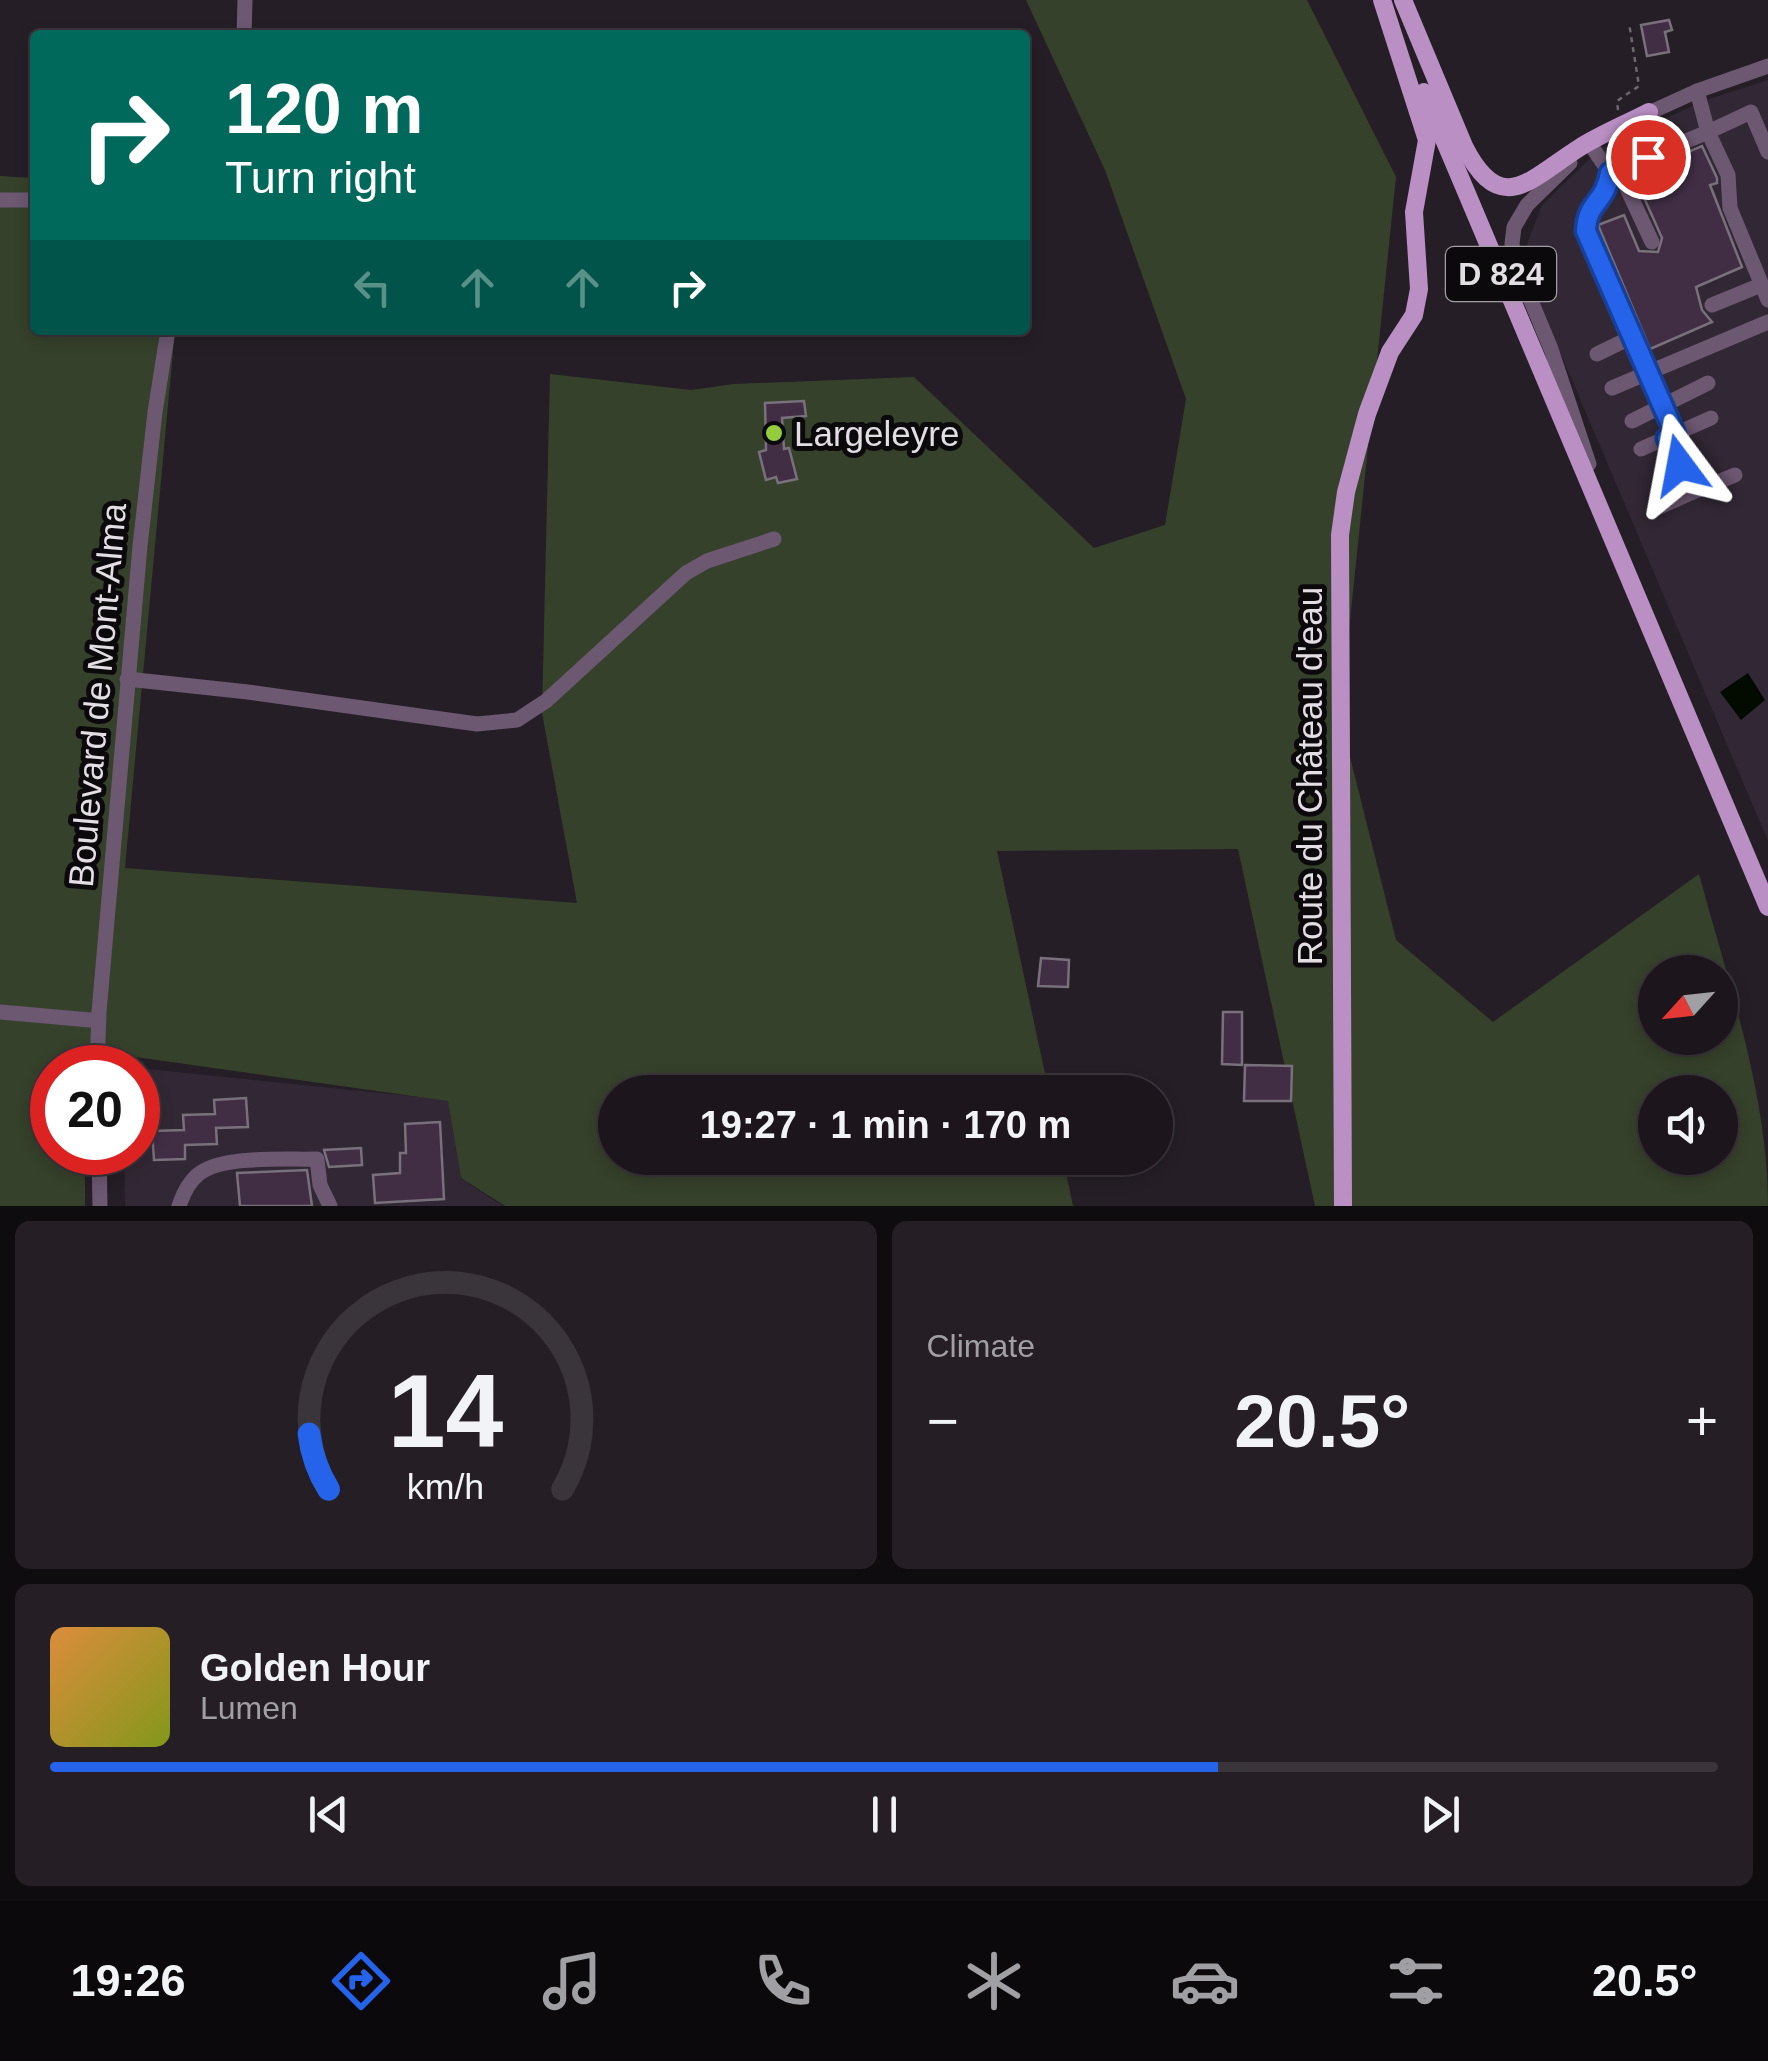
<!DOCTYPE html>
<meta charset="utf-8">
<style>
:root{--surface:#1c161c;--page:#251f25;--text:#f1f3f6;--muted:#a09fa3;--line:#3a353b;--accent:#2563eb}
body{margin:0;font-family:Helvetica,sans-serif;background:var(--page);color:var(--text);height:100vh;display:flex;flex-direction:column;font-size:38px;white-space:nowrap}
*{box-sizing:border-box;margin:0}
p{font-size:32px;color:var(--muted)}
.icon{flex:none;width:55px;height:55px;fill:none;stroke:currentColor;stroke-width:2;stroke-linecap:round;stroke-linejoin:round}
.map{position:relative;height:1206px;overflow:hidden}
.drawer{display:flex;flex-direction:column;gap:15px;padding:15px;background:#0f0c0f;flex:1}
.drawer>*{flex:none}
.banner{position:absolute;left:30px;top:30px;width:1000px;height:305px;border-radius:10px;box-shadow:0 5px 15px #0003,0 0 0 2px var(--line);background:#00695c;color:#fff;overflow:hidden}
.needle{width:65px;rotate:243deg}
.controls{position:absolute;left:1638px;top:955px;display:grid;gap:20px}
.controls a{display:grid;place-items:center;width:100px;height:100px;border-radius:50%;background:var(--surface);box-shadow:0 5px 15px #0003,0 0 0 2px var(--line);font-size:50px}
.speed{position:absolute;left:30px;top:1045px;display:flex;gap:20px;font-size:50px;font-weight:700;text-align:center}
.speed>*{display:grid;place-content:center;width:130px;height:130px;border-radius:50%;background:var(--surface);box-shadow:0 5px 15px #0003,0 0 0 2px var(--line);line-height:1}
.speed .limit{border:15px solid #d22;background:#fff;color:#111}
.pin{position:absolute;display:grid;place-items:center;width:85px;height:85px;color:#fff;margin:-42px;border:5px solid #fff;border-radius:50%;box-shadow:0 2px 10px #0007}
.me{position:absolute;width:110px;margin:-55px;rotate:347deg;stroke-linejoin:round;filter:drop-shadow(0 0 8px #0008)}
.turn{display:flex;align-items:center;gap:35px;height:210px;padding:0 30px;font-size:45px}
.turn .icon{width:130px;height:130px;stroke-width:2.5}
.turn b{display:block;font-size:70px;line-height:85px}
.lanes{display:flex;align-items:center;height:95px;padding:0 30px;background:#0003;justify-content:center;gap:50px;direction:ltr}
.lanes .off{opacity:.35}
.big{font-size:75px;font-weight:800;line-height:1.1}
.drawer .widget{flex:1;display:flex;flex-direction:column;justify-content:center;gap:15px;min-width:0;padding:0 35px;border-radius:15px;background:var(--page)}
.drawer .dial{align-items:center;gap:0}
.dial svg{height:260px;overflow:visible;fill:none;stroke:var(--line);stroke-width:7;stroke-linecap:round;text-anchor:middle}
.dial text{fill:var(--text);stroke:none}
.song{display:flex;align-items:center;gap:30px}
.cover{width:120px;height:120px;border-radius:15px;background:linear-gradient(135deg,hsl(30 70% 55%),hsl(70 70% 35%))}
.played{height:10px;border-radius:5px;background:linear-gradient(90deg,var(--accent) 70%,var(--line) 70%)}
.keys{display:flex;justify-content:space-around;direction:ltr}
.heat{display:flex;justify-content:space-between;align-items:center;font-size:55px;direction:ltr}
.drawer .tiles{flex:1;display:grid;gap:15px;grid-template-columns:1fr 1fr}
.widget:last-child{grid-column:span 2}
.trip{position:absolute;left:598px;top:1075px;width:575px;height:100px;border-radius:50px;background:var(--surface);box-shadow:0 5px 15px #0003,0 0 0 2px var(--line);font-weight:800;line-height:100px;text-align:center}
.dock{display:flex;height:160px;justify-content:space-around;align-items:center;background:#0b090b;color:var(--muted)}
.dock .icon{width:70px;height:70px}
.dock .selected{color:var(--accent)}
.dock b{font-size:45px;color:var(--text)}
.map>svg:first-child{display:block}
.built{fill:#322835}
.green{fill:#36412b;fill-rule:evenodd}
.water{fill:#030b00}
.building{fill:#412e45;stroke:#78707a;stroke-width:2.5}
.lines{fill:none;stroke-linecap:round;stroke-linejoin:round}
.path{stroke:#6d676e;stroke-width:2.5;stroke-dasharray:5 5;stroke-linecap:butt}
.minor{stroke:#6d5872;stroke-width:15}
.major{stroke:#ba8fc4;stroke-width:18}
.route-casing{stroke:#184099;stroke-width:25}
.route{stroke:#2563eb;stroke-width:18}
.poi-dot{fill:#93cc3d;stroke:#0c090d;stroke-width:4}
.labels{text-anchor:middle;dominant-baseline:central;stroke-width:10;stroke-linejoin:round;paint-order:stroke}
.shield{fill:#0c090d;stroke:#a29ea4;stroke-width:2.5}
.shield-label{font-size:32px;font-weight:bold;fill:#e3dee4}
.poi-label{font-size:35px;fill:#e3dee4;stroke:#0c090d;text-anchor:start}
.street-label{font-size:35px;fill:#e3dee4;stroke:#0c090d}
</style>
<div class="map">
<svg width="1768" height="1206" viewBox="0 0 1768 1206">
<rect width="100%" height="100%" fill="#251e26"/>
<!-- built -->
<g class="built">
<path d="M1768,80V841L1521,260L1542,205L1602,147L1706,100Z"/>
<path d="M138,1068L448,1100L461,1179L503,1206H125L124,1153L138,1152Z"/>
</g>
<!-- green -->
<path class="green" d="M1026,0H1307L1396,177L1340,717L1396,940L1493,1022L1699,874C1728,982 1768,1094 1768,1206H1315L1238,849L997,851L1049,1092H615V1158H1063L1073,1206H505L461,1178L448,1101L86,1050L85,1067L52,1068V1152L85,1153V1206H0V176L35,178V330H175L125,868L577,903L542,713L550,374L691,390L734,384L914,377L1094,548L1165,525L1186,399L1105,170ZM1655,972H1720V1038H1655ZM1655,1092H1720V1158H1655Z"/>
<!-- water -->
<path class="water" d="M1748,673L1765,700L1741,720L1720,692Z"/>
<!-- building -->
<g class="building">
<path d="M1669,20L1672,30L1665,32L1669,52L1647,56L1641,25Z"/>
<path d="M1702,146L1717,178V183L1710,185L1742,267L1696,287L1702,310L1712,322L1650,349L1598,225L1624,215L1639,251L1658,252L1662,238L1634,175Z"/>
<path d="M804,401L806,416L782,418L784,449L789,448L797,479L778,483L776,477L766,480L759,452L766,450L765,403Z"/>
<path d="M1041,958L1069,960L1068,987L1038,986Z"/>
<path d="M1223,1012H1242V1065L1222,1064Z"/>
<path d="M1245,1065L1292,1066L1291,1101H1244Z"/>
<path d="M246,1098L248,1127L216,1128L217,1144L185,1145V1159L154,1160L152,1131L184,1130L183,1115L215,1114L214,1100Z"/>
<path d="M440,1122L444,1199L375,1203L373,1175L400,1173V1153H406L405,1124Z"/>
<path d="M361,1148L362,1165L329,1167L324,1150Z"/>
<path d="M307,1170L312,1206H240L237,1173Z"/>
</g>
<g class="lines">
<!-- path -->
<path class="path" d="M1618,110L1617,101L1639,86L1629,23"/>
<!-- minor -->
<g class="minor">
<path d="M244,35L245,0"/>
<path d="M1697,91L1708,132L1751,112L1768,152"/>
<path d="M1640,117L1697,91L1768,66"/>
<path d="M1592,147L1610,173L1618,169"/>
<path d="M1570,163L1527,205L1514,227L1512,244L1514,260L1551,349L1589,464"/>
<path d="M1610,173L1607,191L1586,214L1585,231L1675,434L1641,449"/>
<path d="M0,200H35"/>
<path d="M1652,242L1618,169L1708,132L1728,175L1730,208L1768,300"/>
<path d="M1712,305L1761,285"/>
<path d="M1597,354L1632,337"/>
<path d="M1612,388L1768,322"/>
<path d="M1632,421L1708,383"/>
<path d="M1675,434L1711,418"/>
<path d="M1693,492L1735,475"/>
<path d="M1662,506L1693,492L1667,438"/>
<path d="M127,679L248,692L477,724L517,720L546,701L686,573L707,561L774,539"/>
<path d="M0,1012L90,1020"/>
<path d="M97,1068L99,1012L140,546L155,412L168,330"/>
<path d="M99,1152L100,1206"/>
<path d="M179,1206C183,1194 189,1181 200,1173C225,1155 286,1160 317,1159L320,1185L330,1206"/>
</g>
<!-- major -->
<g class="major">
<path d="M1403,0L1464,146C1501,219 1530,179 1579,148C1601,134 1626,124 1649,112"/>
<path d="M1424,92L1768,907"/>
<path d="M1343,1206L1340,535L1346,492L1367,414L1390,352L1414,315L1419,289L1414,212L1427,140L1382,0"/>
</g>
</g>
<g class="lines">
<defs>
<path id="route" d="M1648,157L1610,173C1605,204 1587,201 1586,231L1675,434L1667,438L1680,465"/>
</defs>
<!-- route casing -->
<use href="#route" class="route-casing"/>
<!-- route -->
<use href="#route" class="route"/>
</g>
<!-- markers -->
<circle class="poi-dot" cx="774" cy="433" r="10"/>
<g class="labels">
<!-- shield labels -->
<rect class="shield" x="1446" y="247" width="110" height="54" rx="8"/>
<g class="shield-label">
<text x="1501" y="274">D 824</text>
</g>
<!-- poi labels -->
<g class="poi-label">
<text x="794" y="433">Largeleyre</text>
</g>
<!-- street labels -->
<g class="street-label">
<text transform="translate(97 695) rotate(-85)">Boulevard de Mont-Alma</text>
<text transform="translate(1309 776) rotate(-90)">Route du Château d'eau</text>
</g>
</g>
</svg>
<div class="controls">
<a><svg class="needle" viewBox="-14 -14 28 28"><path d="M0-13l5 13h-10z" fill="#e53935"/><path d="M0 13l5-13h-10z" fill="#a09fa3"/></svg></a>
<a><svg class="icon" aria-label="sound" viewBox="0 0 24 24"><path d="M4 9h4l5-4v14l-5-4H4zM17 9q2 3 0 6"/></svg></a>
</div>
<div class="speed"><div class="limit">20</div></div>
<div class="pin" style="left:1648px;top:157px;background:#d93025"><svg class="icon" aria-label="arrive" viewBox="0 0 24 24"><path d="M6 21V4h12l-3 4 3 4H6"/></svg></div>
<svg class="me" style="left:1680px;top:465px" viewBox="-20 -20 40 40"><path d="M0-17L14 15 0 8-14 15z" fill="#2563eb" stroke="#fff" stroke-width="4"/></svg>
<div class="trip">19:27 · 1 min · 170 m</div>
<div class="banner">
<div class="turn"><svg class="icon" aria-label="right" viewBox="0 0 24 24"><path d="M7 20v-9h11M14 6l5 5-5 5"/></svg><div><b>120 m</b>Turn right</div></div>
<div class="lanes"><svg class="icon off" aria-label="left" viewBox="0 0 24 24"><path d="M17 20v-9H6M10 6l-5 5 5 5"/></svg><svg class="icon off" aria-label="ahead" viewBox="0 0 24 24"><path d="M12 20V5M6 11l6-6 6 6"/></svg><svg class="icon off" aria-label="ahead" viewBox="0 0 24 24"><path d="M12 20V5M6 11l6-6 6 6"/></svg><svg class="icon" aria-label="right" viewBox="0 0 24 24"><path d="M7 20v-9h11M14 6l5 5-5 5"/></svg></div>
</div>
</div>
<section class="drawer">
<div class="tiles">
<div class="widget dial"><svg viewBox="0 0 100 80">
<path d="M14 69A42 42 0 1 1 86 69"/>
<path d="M14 69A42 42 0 0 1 8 52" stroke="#2563eb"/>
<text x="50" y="56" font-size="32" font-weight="700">14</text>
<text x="50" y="72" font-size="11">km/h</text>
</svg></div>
<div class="widget"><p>Climate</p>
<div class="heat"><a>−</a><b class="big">20.5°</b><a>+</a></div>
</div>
<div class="widget">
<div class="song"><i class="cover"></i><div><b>Golden Hour</b><p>Lumen</p></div></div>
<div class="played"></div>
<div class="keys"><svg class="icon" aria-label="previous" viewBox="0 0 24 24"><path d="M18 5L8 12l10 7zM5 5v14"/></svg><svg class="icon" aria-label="pause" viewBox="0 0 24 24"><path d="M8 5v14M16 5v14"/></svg><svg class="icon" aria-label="next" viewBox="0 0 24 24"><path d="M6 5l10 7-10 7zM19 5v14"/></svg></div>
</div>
</div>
</section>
<nav class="dock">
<b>19:26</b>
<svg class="icon selected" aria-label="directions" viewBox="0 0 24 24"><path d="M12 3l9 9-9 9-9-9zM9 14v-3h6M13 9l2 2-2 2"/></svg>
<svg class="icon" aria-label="music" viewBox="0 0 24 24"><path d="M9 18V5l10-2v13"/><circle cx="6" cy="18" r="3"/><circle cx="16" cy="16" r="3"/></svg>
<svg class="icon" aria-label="phone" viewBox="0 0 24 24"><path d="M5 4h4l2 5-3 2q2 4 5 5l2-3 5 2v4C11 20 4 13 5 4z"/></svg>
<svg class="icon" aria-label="climate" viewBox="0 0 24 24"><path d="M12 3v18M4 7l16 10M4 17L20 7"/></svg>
<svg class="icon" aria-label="car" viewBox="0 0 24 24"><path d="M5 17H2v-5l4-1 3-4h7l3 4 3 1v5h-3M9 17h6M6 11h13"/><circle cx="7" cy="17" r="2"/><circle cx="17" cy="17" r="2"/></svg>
<svg class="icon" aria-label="filters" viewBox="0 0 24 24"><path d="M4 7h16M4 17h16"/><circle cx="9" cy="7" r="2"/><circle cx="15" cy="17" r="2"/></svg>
<b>20.5°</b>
</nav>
